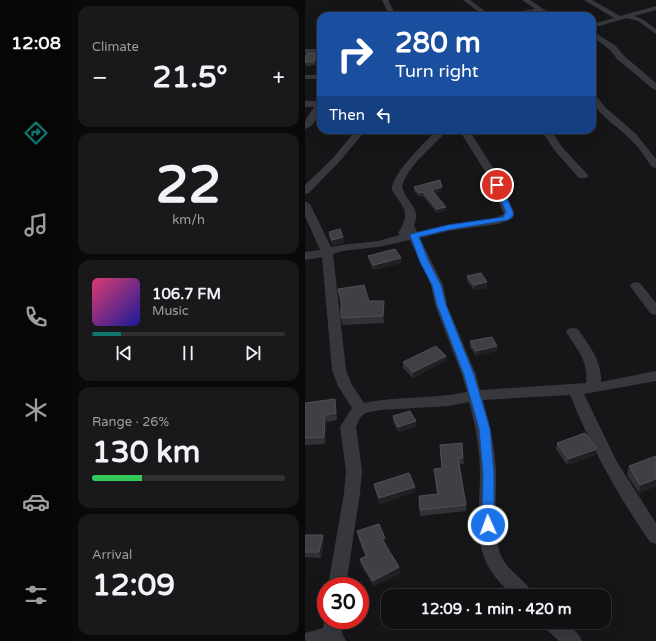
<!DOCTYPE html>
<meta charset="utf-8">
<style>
:root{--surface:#101012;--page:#19191b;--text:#f1f3f6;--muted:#9c9d9f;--line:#303032;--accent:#0f766e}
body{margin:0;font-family:"Varela Round",sans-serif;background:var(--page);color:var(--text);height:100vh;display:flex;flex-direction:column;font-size:15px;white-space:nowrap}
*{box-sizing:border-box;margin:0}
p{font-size:13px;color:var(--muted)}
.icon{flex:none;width:22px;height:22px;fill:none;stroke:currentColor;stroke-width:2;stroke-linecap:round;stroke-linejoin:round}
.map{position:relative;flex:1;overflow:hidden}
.sheet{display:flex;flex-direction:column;gap:6px;padding:6px;background:#09090a;width:233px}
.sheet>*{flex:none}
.guide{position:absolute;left:12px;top:12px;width:279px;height:122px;border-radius:12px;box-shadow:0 4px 16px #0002,0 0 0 1px var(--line);background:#1a4fa0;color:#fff;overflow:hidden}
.speed{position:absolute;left:12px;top:577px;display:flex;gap:8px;font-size:20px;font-weight:700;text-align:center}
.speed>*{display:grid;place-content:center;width:52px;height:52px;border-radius:50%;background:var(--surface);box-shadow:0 4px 16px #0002,0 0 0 1px var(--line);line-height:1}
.speed .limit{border:6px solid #d22;background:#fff;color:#111}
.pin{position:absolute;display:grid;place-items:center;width:34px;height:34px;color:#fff;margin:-17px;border:2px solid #fff;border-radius:50%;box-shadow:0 1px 4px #0007}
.me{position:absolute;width:44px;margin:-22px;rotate:358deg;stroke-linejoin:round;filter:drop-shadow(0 0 3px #0008)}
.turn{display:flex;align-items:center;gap:14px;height:84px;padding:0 12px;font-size:18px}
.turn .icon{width:52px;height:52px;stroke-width:2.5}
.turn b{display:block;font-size:28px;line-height:34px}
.then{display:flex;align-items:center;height:38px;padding:0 12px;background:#0003;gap:8px;font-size:15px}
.big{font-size:30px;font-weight:700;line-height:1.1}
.sheet .widget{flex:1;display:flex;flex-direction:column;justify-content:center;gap:6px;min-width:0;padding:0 14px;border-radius:12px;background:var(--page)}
.sheet .dial{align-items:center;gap:0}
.dial b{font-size:52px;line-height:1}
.song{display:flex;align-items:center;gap:12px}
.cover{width:48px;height:48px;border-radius:6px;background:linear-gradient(135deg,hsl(340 70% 55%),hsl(240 70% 35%))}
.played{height:4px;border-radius:2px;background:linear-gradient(90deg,var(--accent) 15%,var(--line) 15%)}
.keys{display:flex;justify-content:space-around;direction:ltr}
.heat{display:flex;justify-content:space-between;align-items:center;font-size:22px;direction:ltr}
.charge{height:6px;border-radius:3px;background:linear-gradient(90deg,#34c759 26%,var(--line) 0)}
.trip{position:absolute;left:76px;top:589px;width:230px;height:40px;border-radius:12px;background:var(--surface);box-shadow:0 4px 16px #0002,0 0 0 1px var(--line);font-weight:700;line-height:40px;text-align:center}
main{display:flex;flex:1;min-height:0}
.tabs{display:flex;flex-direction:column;width:72px;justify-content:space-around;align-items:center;background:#060607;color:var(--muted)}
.tabs .icon{width:28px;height:28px}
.tabs .active{color:var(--accent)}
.tabs b{font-size:18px;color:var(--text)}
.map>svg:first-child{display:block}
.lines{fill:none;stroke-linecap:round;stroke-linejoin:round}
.minor{fill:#37383d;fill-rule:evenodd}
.wall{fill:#323236}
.shaded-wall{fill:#212124}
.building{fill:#3f3f44;stroke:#4f5156}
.route{fill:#1a73e8;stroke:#114b97}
</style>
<main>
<nav class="tabs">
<b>12:08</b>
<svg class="icon active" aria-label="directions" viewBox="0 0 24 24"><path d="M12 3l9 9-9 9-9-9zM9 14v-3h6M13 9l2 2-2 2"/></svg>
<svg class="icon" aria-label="music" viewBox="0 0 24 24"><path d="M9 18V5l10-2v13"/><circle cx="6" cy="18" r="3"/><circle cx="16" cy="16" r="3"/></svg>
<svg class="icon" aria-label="phone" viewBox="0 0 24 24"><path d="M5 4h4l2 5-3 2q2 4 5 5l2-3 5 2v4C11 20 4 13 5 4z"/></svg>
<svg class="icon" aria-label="climate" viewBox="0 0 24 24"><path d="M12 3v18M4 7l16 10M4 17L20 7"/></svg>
<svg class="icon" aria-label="car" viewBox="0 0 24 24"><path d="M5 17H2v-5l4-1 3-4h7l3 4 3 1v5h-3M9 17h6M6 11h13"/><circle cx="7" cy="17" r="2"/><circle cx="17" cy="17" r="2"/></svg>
<svg class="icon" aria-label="filters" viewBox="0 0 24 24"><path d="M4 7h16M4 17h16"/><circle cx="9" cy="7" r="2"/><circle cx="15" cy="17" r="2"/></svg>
</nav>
<section class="sheet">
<div class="widget"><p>Climate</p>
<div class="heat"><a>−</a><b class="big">21.5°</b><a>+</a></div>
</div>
<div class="widget dial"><b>22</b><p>km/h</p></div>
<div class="widget">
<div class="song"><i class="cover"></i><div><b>106.7 FM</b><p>Music</p></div></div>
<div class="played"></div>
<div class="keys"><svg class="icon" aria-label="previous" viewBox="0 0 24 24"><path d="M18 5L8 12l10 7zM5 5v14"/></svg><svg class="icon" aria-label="pause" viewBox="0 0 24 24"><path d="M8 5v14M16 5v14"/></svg><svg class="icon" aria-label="next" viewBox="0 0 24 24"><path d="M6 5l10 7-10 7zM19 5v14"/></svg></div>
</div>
<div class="widget"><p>Range · 26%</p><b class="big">130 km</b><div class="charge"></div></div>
<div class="widget"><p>Arrival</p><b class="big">12:09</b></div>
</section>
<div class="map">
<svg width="351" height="641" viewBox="0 0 351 641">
<rect width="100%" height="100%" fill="#161618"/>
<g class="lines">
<!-- minor -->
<g class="minor">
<path d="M77,0H83L91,16H85Z"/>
<path d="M158,0H165L186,16H179Z"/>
<path d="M217,0H225L249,16H241L235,12L211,16H194L197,14L230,9Z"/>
<path d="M279,0H287L315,16L351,6V10L329,16L337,19L351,29V34L333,21L322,18L287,28V24L309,18Z"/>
<path d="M287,31L311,46L318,55L351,83V90L348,89L312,59L305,50L287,36Z"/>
<rect x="0" y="49" width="16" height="4"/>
<rect x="0" y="75" width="16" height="4"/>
<path d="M287,94L290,95L301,108L331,134L351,159V168L347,167C340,157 333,146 324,138C312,125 287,113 287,94Z"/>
<path d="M0,101H16C16,111 11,126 0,129V121L9,107H0Z"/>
<path d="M51,130H61L34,162L4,193L0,194V185L28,158Z"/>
<path d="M132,130H142C128,148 103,164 97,187C101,202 117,208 109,225L112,232L143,225L191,218L199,214L183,176L154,130H164L193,176L209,212L208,218L194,224L143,231L115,238L138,285L142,305L171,375L175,390L281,383C284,362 272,349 261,332L263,329L268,328L273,329C284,346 297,360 296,382L351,371V381L279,394L312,462L351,523V544L345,542C313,496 286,447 265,395L178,400C185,425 190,448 191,473C192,497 187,534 196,556C203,572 222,580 229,596H208C196,584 184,572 179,557C170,533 175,500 175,475C175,450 171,426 164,402L144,406L75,410L60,413L55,418L51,427L57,471L55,493L41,586H23L39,493L41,471L35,427L47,408L33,386L27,370L17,257L0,260V252L15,250L0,216V201L5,204L26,247L36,245L73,241L95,235L93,233C107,212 98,208 87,190C86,174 121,141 132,130ZM105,240L126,285L130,305L157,375L162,392C128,399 93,396 59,403L47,385L41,370L28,254L37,251L73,247Z"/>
<path d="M236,130H246L257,147L282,174L283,176L282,178H274L250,151Z"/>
<path d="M331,282L335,283L351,303V315L346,314L325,286L327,283Z"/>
<path d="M21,614V620H37V633L41,641H0V633L18,628Z"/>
<path d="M237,622H260L274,635L277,641H254L240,628Z"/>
</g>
</g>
<!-- wall -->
<g class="wall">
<path d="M11,57L10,65L1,66L0,62Z"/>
<path d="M109,187L137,191L130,193L141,211L132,213L118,196L115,197L109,191Z"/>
<path d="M24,232L38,237L39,243L28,245L24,237Z"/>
<path d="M63,256L96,258V263L69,270L64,261Z"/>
<path d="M162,276L182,282V288L169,290L162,281Z"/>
<path d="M33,289L79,308V323L37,325L36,318V304Z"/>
<path d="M165,341L192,351L171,356L165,347Z"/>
<path d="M141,356V361L108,378L98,368V362Z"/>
<path d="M0,403L31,406L32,420L22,422L20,444L0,445Z"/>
<path d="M88,416L111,421V427L94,432L88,422Z"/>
<path d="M252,443L291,455L262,465L251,449Z"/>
<path d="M135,445L158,458L159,464H154L161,505V511L115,516L114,496L132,494L129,469L137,468Z"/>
<path d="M351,456L334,493L322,475L324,466Z"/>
<path d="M69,484L110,487V492L75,504L70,490Z"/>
<path d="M52,531L80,538V544L95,573L69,586L56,565L55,559L60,556L53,537Z"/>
<path d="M0,535H18L19,541L16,558L0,557Z"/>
</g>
<!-- shaded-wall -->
<g class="shaded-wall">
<path d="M137,187V191L127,194V190Z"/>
<path d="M118,192V196L115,197L114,193Z"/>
<path d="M141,207V211L132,213V209Z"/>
<path d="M38,237L39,243L28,245L27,240Z"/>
<path d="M96,258V263L69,270V265Z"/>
<path d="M182,282V288L169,290V285Z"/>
<path d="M79,301V323L78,316Z"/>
<path d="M192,346V351L171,356V351Z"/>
<path d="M141,356V361L108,378V372Z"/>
<path d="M20,415L22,422L20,444L19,437Z"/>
<path d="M111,421V427L94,432L93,427Z"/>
<path d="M292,449L291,455L262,465L263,459Z"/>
<path d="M351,479V487L334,493L335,485Z"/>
<path d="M110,487V492L75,504L74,498Z"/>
<path d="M18,535L19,541L16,558L14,552Z"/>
<path d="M80,538L81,544L78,545L77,539Z"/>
<path d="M94,567L95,573L69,586L68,581Z"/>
</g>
<!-- building -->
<g class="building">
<path d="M10,53V61L0,62L1,54Z"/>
<path d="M135,180L137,187L127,190L141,207L132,209L118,192L114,193L109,187Z"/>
<path d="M35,229L38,237L27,240L24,232Z"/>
<path d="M90,249L96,258L69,265L63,256Z"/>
<path d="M176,273L182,282L169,285L162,276Z"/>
<path d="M59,285L64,301H79L78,316L36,318V301L33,289Z"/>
<path d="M187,337L192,346L171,351L165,341Z"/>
<path d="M131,346L141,356L108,372L98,362Z"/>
<path d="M30,399L31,413L20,415L19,437L0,438V403Z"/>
<path d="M105,411L111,421L93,427L88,416Z"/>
<path d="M280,433L292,449L263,459L252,443Z"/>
<path d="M157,443L158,458H153L161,505L115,510L114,496L133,494L129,469L137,468L135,445Z"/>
<path d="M351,456V479L335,485L324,466Z"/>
<path d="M104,473L110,487L74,498L69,484Z"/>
<path d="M74,524L80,538L77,539L94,567L68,581L55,559L62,556L52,531Z"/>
<path d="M0,535H18L14,552H0Z"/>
</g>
<!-- route -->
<path class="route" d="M190,183H195L196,185L208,212V216L203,220L143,230L114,237L124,262L136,285L141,305L169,375L185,429L189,474V525L187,528L183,530L179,528L177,525L178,474L174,429L159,375L132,305L127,285L115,262L105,235L106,234L143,225L198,217L201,212L189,185Z"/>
</svg>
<div class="speed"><div class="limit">30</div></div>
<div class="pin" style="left:192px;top:185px;background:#d93025"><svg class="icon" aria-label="arrive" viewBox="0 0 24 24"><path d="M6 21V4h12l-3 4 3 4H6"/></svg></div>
<svg class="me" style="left:183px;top:525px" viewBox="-20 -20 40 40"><circle r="17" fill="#1a73e8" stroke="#fff" stroke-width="3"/><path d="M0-11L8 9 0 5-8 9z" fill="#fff"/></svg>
<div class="trip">12:09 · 1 min · 420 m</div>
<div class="guide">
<div class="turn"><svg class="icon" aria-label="right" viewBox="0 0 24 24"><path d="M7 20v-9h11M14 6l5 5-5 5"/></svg><div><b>280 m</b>Turn right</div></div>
<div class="then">Then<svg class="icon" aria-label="left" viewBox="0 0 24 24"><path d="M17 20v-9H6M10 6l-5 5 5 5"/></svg></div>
</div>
</div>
</main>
